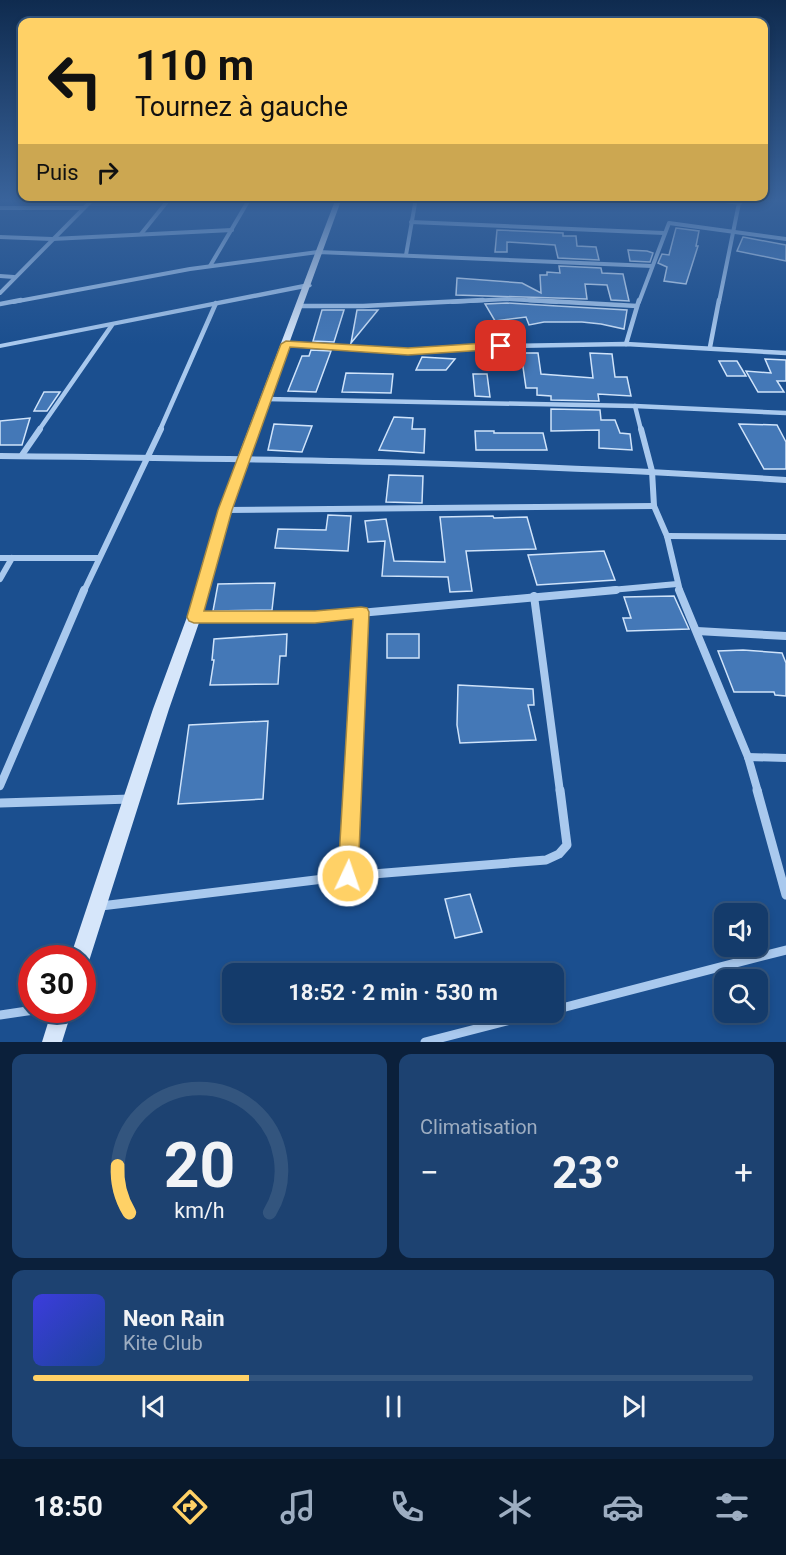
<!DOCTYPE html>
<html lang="fr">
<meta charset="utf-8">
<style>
:root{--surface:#143b6b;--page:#1d4271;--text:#f1f3f6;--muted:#9dadc1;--line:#33557e;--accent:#ffd166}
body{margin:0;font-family:Roboto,sans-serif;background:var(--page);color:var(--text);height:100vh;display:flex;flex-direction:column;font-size:22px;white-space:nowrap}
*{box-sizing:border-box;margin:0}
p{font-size:20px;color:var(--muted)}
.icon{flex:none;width:33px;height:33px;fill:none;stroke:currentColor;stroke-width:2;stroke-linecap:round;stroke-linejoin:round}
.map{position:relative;height:1042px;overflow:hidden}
.drawer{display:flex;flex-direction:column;gap:12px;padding:12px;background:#0b203b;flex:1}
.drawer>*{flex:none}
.guide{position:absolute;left:18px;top:18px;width:750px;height:183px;border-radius:12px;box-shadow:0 3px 9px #0003,0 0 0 2px var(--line);background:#ffd166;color:#111;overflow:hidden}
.tools{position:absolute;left:714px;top:903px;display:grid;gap:12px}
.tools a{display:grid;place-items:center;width:54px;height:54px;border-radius:12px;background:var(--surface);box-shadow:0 3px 9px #0003,0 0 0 2px var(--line);font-size:30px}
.speed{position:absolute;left:18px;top:945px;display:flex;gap:12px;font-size:30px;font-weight:700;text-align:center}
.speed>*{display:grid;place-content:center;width:78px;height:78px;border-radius:50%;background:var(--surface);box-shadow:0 3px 9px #0003,0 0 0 2px var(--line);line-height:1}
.speed .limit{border:9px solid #d22;background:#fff;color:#111}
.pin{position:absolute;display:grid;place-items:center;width:51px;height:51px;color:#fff;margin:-26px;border-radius:12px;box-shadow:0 3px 9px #0006}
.me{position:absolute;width:66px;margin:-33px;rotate:3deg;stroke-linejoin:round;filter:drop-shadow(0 0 4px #0008)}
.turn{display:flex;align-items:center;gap:21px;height:126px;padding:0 18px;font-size:27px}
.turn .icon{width:78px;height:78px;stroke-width:2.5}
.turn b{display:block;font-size:42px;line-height:51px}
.then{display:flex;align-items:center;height:57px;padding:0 18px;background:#0003;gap:12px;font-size:22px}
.big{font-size:45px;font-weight:700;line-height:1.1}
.drawer .card{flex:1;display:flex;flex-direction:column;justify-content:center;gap:9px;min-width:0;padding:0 21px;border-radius:12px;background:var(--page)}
.drawer .dial{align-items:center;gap:0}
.dial svg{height:156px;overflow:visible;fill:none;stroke:var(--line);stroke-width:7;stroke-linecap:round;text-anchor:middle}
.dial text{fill:var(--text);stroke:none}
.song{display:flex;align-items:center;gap:18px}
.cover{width:72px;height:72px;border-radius:9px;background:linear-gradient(135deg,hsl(240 70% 55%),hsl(220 70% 35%))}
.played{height:6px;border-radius:3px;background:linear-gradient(90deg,var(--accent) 30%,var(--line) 30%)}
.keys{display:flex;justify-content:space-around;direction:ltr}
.heat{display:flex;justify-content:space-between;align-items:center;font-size:33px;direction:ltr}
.drawer .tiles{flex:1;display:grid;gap:12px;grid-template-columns:1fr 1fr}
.card:last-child{grid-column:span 2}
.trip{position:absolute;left:222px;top:963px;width:342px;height:60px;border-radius:12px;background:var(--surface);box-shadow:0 3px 9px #0003,0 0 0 2px var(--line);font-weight:700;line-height:60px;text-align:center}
.tab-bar{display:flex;height:96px;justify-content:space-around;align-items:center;background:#08182b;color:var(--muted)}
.tab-bar .icon{width:42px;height:42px}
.tab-bar .selected{color:var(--accent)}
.tab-bar b{font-size:27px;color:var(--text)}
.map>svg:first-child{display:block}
.building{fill:#4478b7;stroke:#cfe3fa;stroke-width:1.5}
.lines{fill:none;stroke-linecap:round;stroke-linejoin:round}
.minor-far4{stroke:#a9c9ee;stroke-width:4}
.minor-far3{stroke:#a9c9ee;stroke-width:4.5}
.minor-far2{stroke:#a9c9ee;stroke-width:6}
.minor-far1{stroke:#a9c9ee;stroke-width:8}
.minor{stroke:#a9c9ee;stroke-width:9}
.tertiary{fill:#a9c9ee;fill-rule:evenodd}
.secondary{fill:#d6e6fa;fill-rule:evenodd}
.route{fill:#ffd166;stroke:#a68842;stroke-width:1.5}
</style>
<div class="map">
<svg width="786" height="1042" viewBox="0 0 786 1042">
<rect width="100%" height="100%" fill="#1b4f8f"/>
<!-- building -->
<g class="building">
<path d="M676,228L699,231L696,246H698L686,284L664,281L667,267L658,263L662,254L669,255Z"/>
<path d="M497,230L563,233V236H576L577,246L596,247L599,260L558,258L555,245L507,242V252H495Z"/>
<path d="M743,237L786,245V261L737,251Z"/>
<path d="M628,250L647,251L653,253L650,262L630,261Z"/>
<path d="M559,266L601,268L602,273L623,274L629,301L611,300L607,285L585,284L587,299L456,295L457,278L522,283L541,293L540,275H547V272L560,273Z"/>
<path d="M507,303L557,306L627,310L624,329L601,324L582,322H544L529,325L526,317L495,321L485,304Z"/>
<path d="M322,310H344L334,342L313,341Z"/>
<path d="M357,310H378L351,343Z"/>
<path d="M311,350L331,351L316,392L288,391L302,356H309Z"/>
<path d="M521,353H538L541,374L593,378L590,353L612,354L615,377H627L631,396L598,394L599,401L551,400V396L537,395V388H526Z"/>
<path d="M422,357L455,359L446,370H416Z"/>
<path d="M765,359L786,360V381H777L784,392H758L746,371L771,373Z"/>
<path d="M719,361H737L746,376H727Z"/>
<path d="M346,373L393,374L391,393L342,392Z"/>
<path d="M473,374H487L490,397L475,396Z"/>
<path d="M44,392H60L47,411H34Z"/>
<path d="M551,409L600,410L601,420H615L620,433L630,434L632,450L599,448V430L551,431Z"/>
<path d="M394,417L413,418L412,429H425L424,453L379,450Z"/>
<path d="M30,418L22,445H0V421Z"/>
<path d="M274,424L312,426L302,452L268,450Z"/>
<path d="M739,424L777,425L786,442V469H764Z"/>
<path d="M475,431H494V433H543L547,450H476Z"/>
<path d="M389,475L423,476L422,503L386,502Z"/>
<path d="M328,515L351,516L348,551L275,548L278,529L326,530Z"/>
<path d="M493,516L494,518L527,517L536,549L466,551L472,591L450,592L448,577L382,576L385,541L368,542L365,521L386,519L394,561L445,562L440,517Z"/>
<path d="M604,551L615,580L537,585L528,555Z"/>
<path d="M275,583L272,610L213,611L218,584Z"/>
<path d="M674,596L689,629L627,631L623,618H631L624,597Z"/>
<path d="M287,634L286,656H280L278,684L210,685L214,660H212L214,639Z"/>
<rect x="387" y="634" width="32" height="24"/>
<path d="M743,650L782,653L786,663V696L775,695L774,692H734L718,651Z"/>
<path d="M458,685L533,689L534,705H528L536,740L460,743L457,725Z"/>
<path d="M268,721L263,799L178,804L189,725Z"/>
<path d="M470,894L482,932L455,938L445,899Z"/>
</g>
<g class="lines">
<!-- minor-far4 -->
<g class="minor-far4">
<path d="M700,198L740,203"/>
<path d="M0,208H84"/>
<path d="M411,222L664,233"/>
<path d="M141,234L170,198"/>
<path d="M0,237L52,239L232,230"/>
<path d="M406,255L416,198"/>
<path d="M210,266L250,198"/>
<path d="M0,276L14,277"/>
<path d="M0,293L94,198"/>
<path d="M13,302L190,269L318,252L652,266"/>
<path d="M452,302L507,299L557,302"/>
<path d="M639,302L669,223L786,239"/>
<path d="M719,302L740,198"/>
</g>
<!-- minor-far3 -->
<g class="minor-far3">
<path d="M529,300L637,306"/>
<path d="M0,304L21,300"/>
<path d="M300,306H363L483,300"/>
<path d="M286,344L408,351L501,346L626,344L786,353"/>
<path d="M626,344L639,300"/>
<path d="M710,347L719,300"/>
<path d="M266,399L635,406L786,413"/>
<path d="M635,406L641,430"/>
<path d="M39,430L112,325"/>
<path d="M160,430L216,303"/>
</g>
<!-- minor-far2 -->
<g class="minor-far2">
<path d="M641,429L652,471L654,506L667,536L680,591"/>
<path d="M22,455L40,429"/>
<path d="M0,456C262,459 524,462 786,480"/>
<path d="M225,510L654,506"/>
<path d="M667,536L786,537"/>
<path d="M0,558H98"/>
<path d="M0,579L12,558"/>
<path d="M84,591L161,429"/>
<path d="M600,591L677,584"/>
</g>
<!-- minor-far1 -->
<g class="minor-far1">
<path d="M679,590L748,757L758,792"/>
<path d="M534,596L560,792"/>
<path d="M194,617H315L616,590"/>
<path d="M697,631L786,636"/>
<path d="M748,757L786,758"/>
<path d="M0,786L84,590"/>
<path d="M352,792L361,612"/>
</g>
<!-- minor -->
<g class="minor">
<path d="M757,790L786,895"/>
<path d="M0,803L131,799"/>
<path d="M348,876L352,790"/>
<path d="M101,906L348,876L546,860L559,854L567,845L560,790"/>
<path d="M554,1010L786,950"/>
<path d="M0,1015L34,1010"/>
<path d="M425,1042L542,1012"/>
</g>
<!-- tertiary -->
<path class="tertiary" d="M308,283L312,285L311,287L0,348V344Z"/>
<!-- secondary -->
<g class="secondary">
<path d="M336,198H342L247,459L201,617L169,709L90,958L87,965L82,967V958H70L153,709L187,617L237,459Z"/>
<path d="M52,1010H72L62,1042H42Z"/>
</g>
</g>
<!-- sky -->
<linearGradient id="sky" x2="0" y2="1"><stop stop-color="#0f2b4f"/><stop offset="0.58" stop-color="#39639b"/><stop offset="1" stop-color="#39639b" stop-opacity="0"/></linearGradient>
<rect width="786" height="344" fill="url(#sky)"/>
<!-- route -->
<path class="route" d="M286,341L408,348L501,342L507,346L501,349L408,355L290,347L232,510L204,611H315L361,607L367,608L369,612L358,876L355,883L348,886L341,883L338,876L353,619L315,623H194L189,621L187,617L218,510L281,344Z"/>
</svg>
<div class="tools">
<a><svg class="icon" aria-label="sound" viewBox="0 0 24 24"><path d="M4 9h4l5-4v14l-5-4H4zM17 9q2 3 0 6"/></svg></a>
<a><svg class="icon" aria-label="search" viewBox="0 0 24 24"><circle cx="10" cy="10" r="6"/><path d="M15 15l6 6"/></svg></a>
</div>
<div class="speed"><div class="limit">30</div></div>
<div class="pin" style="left:501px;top:346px;background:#d93025"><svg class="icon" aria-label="arrive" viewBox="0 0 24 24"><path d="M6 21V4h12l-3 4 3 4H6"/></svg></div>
<svg class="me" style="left:348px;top:876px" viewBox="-20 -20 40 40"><circle r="17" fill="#ffd166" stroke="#fff" stroke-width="3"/><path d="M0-11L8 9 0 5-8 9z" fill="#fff"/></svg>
<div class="trip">18:52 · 2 min · 530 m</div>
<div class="guide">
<div class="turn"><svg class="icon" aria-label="left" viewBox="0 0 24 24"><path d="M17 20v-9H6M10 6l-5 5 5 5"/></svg><div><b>110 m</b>Tournez à gauche</div></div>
<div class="then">Puis<svg class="icon" aria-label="right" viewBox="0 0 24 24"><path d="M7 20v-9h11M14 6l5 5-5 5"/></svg></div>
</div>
</div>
<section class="drawer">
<div class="tiles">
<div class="card dial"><svg viewBox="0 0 100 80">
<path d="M14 69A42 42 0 1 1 86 69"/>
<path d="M14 69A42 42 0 0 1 8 45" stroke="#ffd166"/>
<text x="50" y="56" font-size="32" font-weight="700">20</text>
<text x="50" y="72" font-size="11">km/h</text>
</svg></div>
<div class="card"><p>Climatisation</p>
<div class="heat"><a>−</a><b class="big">23°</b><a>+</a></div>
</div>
<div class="card">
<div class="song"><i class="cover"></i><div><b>Neon Rain</b><p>Kite Club</p></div></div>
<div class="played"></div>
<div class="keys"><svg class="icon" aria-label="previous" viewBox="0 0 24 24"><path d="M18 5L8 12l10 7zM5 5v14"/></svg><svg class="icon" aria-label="pause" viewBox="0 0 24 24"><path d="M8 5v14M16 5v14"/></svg><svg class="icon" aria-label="next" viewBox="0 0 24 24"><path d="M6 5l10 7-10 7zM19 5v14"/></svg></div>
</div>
</div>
</section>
<nav class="tab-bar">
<b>18:50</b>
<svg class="icon selected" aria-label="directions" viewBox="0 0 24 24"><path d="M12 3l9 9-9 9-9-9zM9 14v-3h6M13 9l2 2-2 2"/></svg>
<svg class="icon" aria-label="music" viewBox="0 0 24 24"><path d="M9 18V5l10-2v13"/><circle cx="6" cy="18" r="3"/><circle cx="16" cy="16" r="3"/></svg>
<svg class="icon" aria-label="phone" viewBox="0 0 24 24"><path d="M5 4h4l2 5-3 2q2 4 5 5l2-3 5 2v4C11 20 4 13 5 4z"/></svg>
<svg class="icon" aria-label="climate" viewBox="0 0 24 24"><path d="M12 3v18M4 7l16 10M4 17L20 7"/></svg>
<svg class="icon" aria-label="car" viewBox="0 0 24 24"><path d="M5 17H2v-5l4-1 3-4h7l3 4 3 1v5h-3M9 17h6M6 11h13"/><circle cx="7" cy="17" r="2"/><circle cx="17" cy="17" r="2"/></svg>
<svg class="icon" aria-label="filters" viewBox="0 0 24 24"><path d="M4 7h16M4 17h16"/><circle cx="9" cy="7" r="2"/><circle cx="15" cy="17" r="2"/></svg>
</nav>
